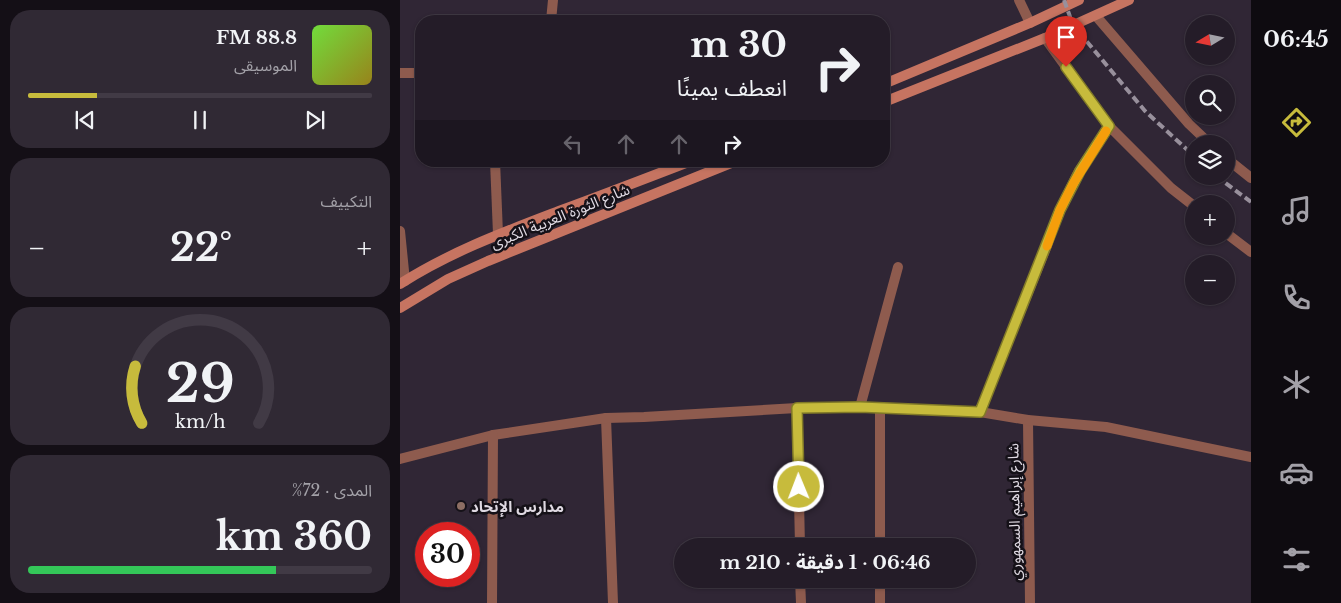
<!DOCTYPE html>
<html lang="ar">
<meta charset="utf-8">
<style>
:root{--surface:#241c28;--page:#302934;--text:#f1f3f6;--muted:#a3a1a8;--line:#413a45;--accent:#c7bb3c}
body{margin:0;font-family:"Libre Baskerville","Noto Sans Arabic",serif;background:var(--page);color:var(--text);direction:rtl;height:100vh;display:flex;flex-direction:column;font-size:19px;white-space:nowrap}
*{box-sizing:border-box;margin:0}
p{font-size:16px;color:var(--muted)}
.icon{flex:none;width:28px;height:28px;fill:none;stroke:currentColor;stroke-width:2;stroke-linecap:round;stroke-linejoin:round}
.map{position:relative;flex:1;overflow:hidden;direction:ltr}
.panel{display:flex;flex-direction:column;gap:10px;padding:10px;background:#140f16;width:400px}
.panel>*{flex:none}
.hud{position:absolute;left:15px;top:15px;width:475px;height:152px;border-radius:20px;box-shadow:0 1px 4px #0004,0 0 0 1px var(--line);direction:rtl;background:#241c28;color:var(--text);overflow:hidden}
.needle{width:32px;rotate:260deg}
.controls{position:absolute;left:785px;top:15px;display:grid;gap:10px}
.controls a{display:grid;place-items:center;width:50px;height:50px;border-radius:50%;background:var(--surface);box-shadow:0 1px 4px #0004,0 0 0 1px var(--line);font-size:25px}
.speed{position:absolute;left:15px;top:522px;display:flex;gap:10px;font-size:25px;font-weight:700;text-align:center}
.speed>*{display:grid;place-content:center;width:65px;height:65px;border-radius:50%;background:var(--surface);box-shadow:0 1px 4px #0004,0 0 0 1px var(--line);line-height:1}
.speed .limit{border:8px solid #d22;background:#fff;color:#111}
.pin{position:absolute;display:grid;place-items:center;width:42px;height:42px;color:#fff;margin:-51px -21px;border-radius:50% 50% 50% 0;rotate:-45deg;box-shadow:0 0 5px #0007}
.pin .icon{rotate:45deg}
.me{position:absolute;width:55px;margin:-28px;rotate:359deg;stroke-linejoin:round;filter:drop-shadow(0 0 4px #0008)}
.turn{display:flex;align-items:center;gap:18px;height:105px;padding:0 20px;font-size:22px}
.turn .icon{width:65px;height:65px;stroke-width:2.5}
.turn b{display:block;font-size:35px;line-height:42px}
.lanes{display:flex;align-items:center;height:48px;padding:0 20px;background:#0003;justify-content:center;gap:25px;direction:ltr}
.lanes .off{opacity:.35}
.big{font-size:38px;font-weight:700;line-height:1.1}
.panel .tile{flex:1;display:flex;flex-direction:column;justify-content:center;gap:8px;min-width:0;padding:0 18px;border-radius:20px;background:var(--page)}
.panel .dial{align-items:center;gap:0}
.dial svg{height:130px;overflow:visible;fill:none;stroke:var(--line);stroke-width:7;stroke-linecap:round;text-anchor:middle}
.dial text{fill:var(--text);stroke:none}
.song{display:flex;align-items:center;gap:15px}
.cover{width:60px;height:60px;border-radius:8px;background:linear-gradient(135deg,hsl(100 70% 55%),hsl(50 70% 35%))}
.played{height:5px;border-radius:2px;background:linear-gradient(90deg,var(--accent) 20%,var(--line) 20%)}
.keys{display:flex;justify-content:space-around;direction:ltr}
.heat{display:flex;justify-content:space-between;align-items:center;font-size:28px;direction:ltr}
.charge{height:8px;border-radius:4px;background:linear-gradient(90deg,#34c759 72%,var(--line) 0)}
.trip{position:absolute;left:274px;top:538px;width:302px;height:50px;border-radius:25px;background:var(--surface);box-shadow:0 1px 4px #0004,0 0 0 1px var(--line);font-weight:700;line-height:50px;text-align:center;direction:rtl}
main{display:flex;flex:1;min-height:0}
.menu{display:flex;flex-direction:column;width:90px;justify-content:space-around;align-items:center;background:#0e0b10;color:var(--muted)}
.menu .icon{width:35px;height:35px}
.menu .on{color:var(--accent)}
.menu b{font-size:22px;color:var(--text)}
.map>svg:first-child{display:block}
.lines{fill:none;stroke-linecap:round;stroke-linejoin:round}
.minor{stroke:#8e5b4e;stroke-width:10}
.secondary{stroke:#c67461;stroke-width:10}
.rail{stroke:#98909c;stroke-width:4;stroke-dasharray:8 4;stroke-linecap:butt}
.route-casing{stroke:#817a27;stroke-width:12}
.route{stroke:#c7bb3c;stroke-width:9}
.slow{stroke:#f59e0b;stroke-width:9}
.education-dot{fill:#8d6e63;stroke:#151118;stroke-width:2}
.labels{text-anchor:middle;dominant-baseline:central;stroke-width:5;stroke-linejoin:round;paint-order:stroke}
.street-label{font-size:15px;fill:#dfd9e2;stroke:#151118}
.poi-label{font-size:15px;font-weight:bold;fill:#dfd9e2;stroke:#151118;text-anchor:start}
</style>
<main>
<nav class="menu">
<b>06:45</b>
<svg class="icon on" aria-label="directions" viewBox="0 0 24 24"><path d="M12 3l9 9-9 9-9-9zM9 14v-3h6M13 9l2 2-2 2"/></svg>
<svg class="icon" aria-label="music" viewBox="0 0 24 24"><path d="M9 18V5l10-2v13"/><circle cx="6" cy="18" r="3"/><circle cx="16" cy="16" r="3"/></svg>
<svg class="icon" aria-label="phone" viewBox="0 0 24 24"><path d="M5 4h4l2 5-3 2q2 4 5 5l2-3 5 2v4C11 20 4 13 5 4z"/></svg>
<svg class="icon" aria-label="climate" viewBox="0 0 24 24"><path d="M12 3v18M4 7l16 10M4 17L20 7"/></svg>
<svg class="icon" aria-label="car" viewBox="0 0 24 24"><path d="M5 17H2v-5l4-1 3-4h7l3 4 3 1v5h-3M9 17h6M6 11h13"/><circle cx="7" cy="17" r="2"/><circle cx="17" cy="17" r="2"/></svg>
<svg class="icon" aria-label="filters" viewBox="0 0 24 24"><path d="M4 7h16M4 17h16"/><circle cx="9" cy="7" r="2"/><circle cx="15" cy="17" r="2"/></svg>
</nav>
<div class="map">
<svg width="851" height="603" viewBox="0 0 851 603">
<rect width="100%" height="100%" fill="#302635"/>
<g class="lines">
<!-- minor -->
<g class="minor">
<path d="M619,0L630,23"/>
<path d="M696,16L789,124L810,144"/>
<path d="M151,21L153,0"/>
<path d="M645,38L709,126L771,188L794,206"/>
<path d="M0,73H21"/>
<path d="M826,158L851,178"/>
<path d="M95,161L98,234"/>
<path d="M0,231L5,281"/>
<path d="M826,233L851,252"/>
<path d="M460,407L498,267"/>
<path d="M397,408L400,546"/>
<path d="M580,412L646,248L660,209L679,171L709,126"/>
<path d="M206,418L213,603"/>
<path d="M628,420L630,603"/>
<path d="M0,459L93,435L206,418L244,417L397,408L460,407L580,412L628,420L706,427L851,457"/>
<path d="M480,546V408"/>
<path d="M400,579L401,603"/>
<path d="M92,603L93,435"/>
<path d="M480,603V579"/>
</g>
<!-- secondary -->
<g class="secondary">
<path d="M484,84L630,23L679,0"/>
<path d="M484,102L645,38L729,0"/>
<path d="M0,284C50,252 104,232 159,211C203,195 247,178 291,161"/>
<path d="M0,308L48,279L88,261L336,161"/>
</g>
<!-- rail -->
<g class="rail">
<path d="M664,0L673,25L745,111L794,156"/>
<path d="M816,176L851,202"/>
</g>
</g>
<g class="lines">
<defs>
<path id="route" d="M399,487L397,408L460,407L580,412L660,210L680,171L709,126L666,67"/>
</defs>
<!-- route casing -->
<use href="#route" class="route-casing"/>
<!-- route -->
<use href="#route" class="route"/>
<!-- slow -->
<path class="slow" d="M647,246L660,210L673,184L706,131"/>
</g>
<!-- markers -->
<circle class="education-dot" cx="61" cy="506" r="5"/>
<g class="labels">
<!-- street labels -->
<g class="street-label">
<text transform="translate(160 216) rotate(-22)">شارع الثورة العربية الكبرى</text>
<text transform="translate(614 512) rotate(-91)">شارع إبراهيم السمهوري</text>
</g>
<!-- poi labels -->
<g class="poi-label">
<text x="71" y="506">مدارس الإتحاد</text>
</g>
</g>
</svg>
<div class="controls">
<a><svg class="needle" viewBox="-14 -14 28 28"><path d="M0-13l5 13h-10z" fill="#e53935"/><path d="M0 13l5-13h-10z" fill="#a3a1a8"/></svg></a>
<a><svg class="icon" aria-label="search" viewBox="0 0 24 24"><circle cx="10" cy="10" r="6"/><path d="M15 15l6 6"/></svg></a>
<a><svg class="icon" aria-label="layers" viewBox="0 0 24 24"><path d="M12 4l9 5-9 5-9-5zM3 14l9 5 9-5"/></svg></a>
<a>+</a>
<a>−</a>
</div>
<div class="speed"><div class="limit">30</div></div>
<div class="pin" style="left:666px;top:67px;background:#d93025"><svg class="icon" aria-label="arrive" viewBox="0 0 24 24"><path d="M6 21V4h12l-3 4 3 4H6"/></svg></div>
<svg class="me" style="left:399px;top:487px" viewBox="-20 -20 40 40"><circle r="17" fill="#c7bb3c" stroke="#fff" stroke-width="3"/><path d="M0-11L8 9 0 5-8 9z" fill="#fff"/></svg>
<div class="trip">06:46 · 1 دقيقة · 210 m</div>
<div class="hud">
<div class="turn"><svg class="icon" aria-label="right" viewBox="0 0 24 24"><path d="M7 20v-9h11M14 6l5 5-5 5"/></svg><div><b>30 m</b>انعطف يمينًا</div></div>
<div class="lanes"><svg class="icon off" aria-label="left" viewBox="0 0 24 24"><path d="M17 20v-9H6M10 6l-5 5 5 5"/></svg><svg class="icon off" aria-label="ahead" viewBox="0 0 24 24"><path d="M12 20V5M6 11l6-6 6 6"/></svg><svg class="icon off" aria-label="ahead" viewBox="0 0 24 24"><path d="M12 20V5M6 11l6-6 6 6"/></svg><svg class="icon" aria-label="right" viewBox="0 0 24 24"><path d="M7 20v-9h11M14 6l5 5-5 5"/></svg></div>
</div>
</div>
<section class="panel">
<div class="tile">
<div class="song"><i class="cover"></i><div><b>88.8 FM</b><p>الموسيقى</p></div></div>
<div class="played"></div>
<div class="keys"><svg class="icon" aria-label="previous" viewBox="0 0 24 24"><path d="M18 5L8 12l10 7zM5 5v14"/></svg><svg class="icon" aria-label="pause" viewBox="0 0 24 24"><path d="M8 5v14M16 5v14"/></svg><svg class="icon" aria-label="next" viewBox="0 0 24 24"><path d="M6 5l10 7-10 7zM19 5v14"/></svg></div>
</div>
<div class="tile"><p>التكييف</p>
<div class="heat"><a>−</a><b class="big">22°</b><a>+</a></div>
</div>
<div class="tile dial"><svg viewBox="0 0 100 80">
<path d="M14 69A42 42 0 1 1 86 69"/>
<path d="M14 69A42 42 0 0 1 10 34" stroke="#c7bb3c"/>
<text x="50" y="56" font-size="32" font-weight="700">29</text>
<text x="50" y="72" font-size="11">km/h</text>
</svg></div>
<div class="tile"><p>المدى · 72%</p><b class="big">360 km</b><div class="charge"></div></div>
</section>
</main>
